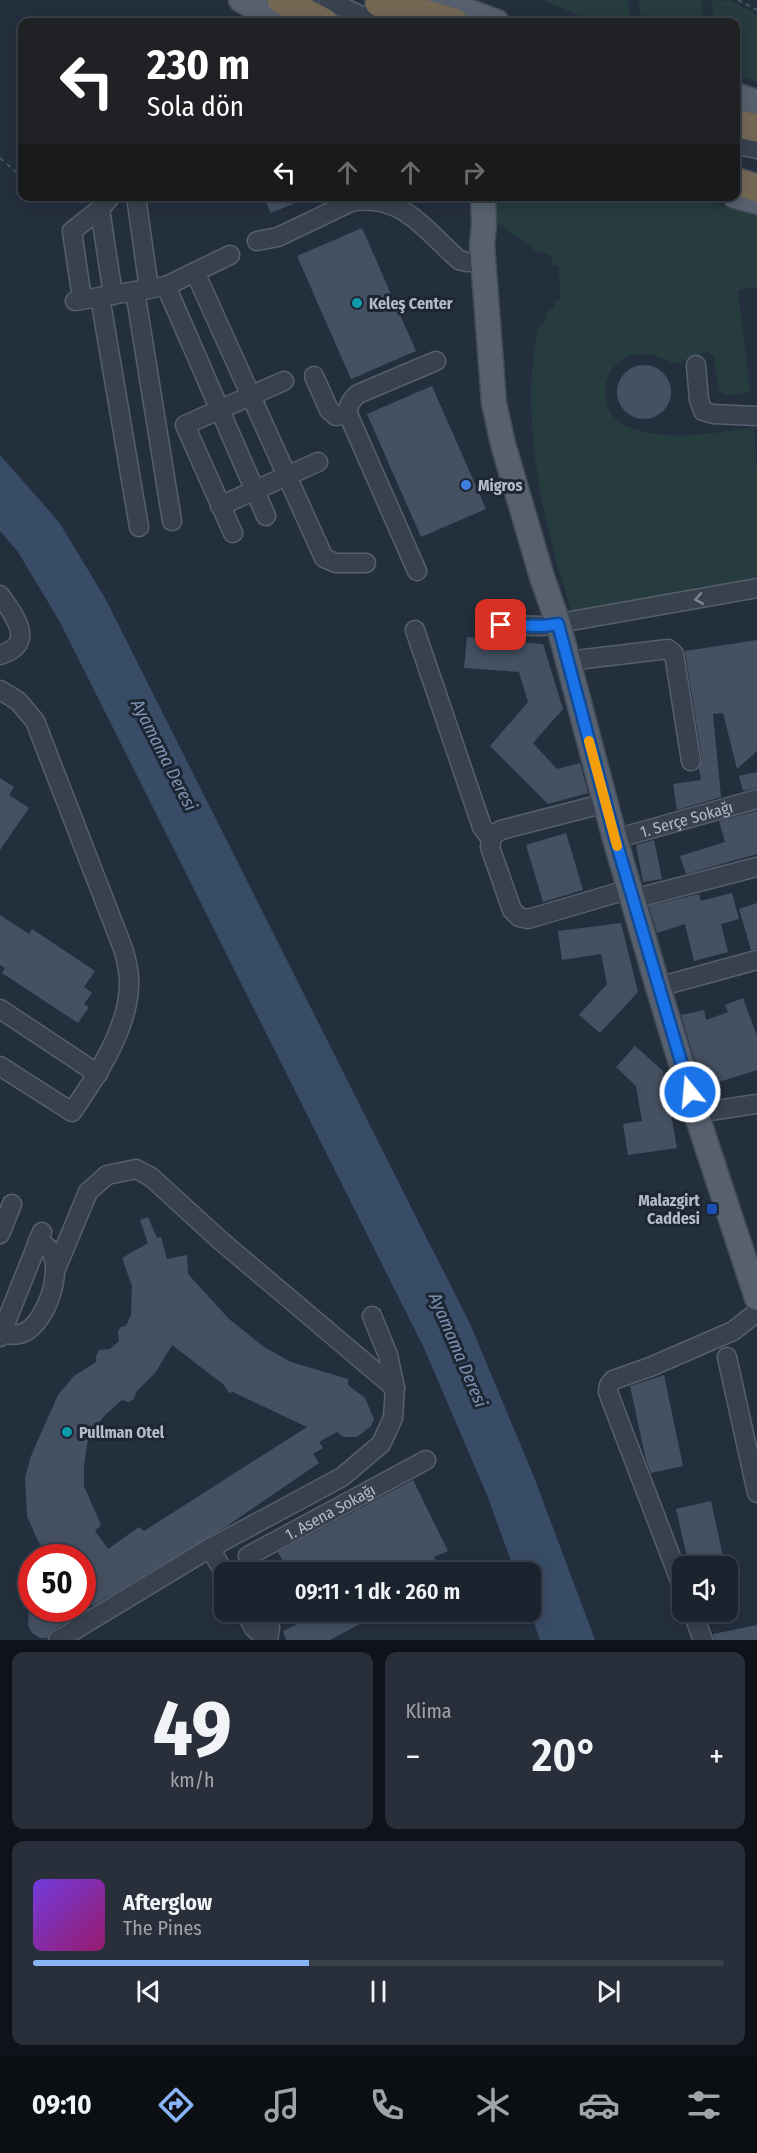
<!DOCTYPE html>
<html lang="tr">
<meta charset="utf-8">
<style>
:root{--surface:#1b232e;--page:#282f3a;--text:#f1f3f6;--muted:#a0a4aa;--line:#39404a;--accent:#8ab4f8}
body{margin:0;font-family:"Fira Sans Condensed",sans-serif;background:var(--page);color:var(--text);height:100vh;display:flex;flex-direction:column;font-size:22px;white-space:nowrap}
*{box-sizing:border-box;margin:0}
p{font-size:20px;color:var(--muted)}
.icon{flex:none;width:33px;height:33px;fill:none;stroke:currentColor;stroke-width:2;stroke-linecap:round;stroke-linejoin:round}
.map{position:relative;height:1640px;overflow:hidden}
.drawer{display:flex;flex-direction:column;gap:12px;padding:12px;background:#0f1319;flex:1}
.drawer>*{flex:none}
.hud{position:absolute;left:18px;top:18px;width:722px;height:183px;border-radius:12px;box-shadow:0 3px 15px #0003,0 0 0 2px var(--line);background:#202124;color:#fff;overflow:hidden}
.fabs{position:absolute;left:672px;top:1556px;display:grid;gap:12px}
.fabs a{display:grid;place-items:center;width:66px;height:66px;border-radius:12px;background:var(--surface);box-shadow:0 3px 15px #0003,0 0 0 2px var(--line);font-size:30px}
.speed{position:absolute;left:18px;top:1544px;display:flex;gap:12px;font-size:30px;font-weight:700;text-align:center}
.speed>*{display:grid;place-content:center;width:78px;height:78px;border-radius:50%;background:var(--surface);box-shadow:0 3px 15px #0003,0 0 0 2px var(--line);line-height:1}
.speed .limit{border:9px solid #d22;background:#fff;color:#111}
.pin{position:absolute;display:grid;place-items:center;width:51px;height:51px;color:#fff;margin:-26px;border-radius:12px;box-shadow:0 3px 9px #0006}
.me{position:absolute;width:66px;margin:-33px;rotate:343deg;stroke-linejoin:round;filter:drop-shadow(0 0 4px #0008)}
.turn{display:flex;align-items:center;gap:21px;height:126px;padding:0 30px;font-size:27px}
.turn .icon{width:78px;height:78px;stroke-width:2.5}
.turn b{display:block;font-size:42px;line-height:51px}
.lanes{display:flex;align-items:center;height:57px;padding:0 30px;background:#0003;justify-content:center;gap:30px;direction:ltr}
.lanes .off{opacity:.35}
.big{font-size:45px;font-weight:600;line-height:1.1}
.drawer .card{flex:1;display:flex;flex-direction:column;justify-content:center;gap:9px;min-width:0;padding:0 21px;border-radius:12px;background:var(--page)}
.drawer .dial{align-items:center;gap:0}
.dial b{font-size:78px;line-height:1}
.song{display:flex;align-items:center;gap:18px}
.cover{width:72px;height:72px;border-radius:9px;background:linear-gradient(135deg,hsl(260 70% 55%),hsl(320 70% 35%))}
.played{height:6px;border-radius:3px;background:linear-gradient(90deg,var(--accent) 40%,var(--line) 40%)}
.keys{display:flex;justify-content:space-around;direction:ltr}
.heat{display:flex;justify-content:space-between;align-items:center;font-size:33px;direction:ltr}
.drawer .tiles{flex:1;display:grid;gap:12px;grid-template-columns:1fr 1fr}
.card:last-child{grid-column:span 2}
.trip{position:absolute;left:214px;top:1562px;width:327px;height:60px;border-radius:12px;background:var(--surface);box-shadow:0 3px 15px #0003,0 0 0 2px var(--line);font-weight:600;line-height:60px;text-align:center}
.tabs{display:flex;height:96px;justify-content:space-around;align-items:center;background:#0b0e12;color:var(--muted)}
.tabs .icon{width:42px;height:42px}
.tabs .active{color:var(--accent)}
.tabs b{font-size:27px;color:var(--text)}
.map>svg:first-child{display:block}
.green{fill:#263c3f}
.water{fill:#394c67}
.building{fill:#455162;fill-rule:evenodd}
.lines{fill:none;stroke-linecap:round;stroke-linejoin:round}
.minor-casing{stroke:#565f6c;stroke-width:21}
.major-casing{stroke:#414a57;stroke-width:27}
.highway-casing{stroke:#434c59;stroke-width:30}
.path{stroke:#44595c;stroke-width:2;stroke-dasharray:4.5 4.5;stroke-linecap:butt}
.minor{stroke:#38414e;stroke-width:18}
.major{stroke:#56606e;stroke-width:24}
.highway{stroke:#746855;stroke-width:27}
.oneway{stroke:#7c8592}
.route-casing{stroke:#114b97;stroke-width:15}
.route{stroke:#1a73e8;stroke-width:10}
.slow{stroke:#f59e0b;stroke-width:10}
.culture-dot{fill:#0f9aa8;stroke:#1d2633;stroke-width:2}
.shop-dot{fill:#3f7fe0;stroke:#1d2633;stroke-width:2}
.transit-dot{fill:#1a4fb4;stroke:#1d2633;stroke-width:2}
.labels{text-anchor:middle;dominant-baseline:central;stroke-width:6;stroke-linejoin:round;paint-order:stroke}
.poi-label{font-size:16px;font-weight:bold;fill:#b4bcc9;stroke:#1d2633;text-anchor:start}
.street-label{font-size:16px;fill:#b4bcc9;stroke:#1d2633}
.water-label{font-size:18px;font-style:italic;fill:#7c92b1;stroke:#1d2633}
</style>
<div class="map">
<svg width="757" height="1640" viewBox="0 0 757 1640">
<rect width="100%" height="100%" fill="#242f3e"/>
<!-- green -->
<g class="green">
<path d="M543,0H628L631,22H593Z"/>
<path d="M638,0H702L703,22H642Z"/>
<path d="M712,0L731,1L757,15V82L735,75V22H713Z"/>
<path d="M495,197H687L757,215V287L738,290L750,392L727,396L719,391L714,357L708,351L676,364C665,360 654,353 641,354C603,354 591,410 626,426C666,443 712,433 754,427L757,468V579L572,612C543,524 518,417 539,325L546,321V313L554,308V301L560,300L559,265H553L551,257L548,254L536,251L497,223Z"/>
</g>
<!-- water -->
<path class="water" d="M0,455L59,522L105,598L337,1060L471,1326L534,1477L595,1640H540L530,1611L531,1572H515L487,1495L424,1348L60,622L18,552L0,531Z"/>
<!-- building -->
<g class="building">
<path d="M263,196H309L310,197L271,213Z"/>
<path d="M362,228L416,351L351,379L297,256Z"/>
<circle cx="644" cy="392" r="27"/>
<path d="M432,386L486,509L421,537L367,414Z"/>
<path d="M467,637L543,644L563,709L533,743L557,769L580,763L588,793L548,804L490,746L528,702L519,672L464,668Z"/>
<path d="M757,640V751L737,769L723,713L713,714L721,797L677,810L673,784L701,780L699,768L702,760L685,651Z"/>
<path d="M757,772V788L743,791L739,776Z"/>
<path d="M0,778L14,787L9,795L29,808L0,850Z"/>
<path d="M757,811V854L686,874L680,856L725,842L719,821Z"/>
<path d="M566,833L583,890L543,902L526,845Z"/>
<path d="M654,840L662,879L643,882L636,845Z"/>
<path d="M732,893L739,919L721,924L728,952L694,961L685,924L657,933L649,906L699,894L701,901Z"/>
<path d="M757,903V949L751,950L739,909Z"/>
<path d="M0,915L29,934L32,929L95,971L84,987L92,993L84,1004L89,1007L78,1023L2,973L5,968L0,965Z"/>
<path d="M621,923L638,992L600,1033L579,1015L607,984L601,954L562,960L558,931Z"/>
<path d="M743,998L757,1036V1070L703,1087L681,1015L704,1010L706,1020L728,1012L725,1005Z"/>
<path d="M635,1046L663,1071L677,1148L628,1155L623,1124L642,1121L636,1086L616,1067Z"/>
<path d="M148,1217L157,1238L161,1237L167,1259L187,1255L188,1274L229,1319L264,1347L291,1362L348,1379V1385L365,1398L374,1419L371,1426L357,1437H344L337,1432L319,1442L323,1448L313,1454L319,1463L224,1528L93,1606L91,1603L82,1608V1557H50L38,1541L27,1516L25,1478L31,1456L58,1395L74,1376L96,1362V1356L99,1350L110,1349L119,1341L118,1331L121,1327L126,1326L131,1315L132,1286L122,1258L148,1243L140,1220ZM172,1345L224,1385L229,1393L233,1392L307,1427L144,1531L139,1527L108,1549L95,1531L101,1525L84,1486V1466L87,1444L96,1426L105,1415L122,1400L129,1402L134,1399L136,1392L155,1373Z"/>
<path d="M664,1375L683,1466L651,1473L646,1460L630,1386Z"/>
<path d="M413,1480L448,1551L434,1557L442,1572H288L278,1552Z"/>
<path d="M711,1501L725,1566H689L676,1509Z"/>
<path d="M29,1608H73L70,1619L52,1631L47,1638H40L32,1633L28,1626Z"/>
<path d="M309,1611H384L330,1640H286L283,1631L312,1617Z"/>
<path d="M757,1625V1640H714L713,1634Z"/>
</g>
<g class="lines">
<defs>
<g id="minor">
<path d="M328,0L374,22"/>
<path d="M735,144L757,149"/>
<path d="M136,196L149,289"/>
<path d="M100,209L113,295"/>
<path d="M257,241L278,237L351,202C401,192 426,231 459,260L467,262L484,261"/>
<path d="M195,272L324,558L336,563H366"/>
<path d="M166,286L266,516"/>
<path d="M135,291L172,521"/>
<path d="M100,297L139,527"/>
<path d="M82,299L72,231L100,209L111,196"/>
<path d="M75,301L166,286L230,255"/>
<path d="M696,365L699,400L703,411L713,414L757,416"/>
<path d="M314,376L329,410L336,416L348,414"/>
<path d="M220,506L318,462"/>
<path d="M233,533L185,425L284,381"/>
<path d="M417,571L348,414C348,405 351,400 358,394L436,361"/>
<path d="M0,595C13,614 38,644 0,655"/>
<path d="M501,625L543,626L757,588"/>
<path d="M415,630L482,827L491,839"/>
<path d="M568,661L668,649L674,654L691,761"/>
<path d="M0,690L18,701L35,721L124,951C127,963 130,975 129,987C127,1031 96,1077 72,1112L0,1066"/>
<path d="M606,803L501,830L493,835L490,847L512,910L519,917L528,919L630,889"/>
<path id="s1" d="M615,839L757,799"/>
<path d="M633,899L757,867"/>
<path d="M658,987L757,960"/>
<path d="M0,1009L98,1074"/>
<path d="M696,1113L757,1104"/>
<path d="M0,1234L12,1204"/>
<path d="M56,1269L88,1192L107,1175L136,1169L151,1177L221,1241L395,1388"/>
<path d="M2,1333C9,1335 17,1336 25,1332C46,1321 62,1275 52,1253C50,1248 43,1244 38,1241"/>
<path d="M0,1337L42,1232"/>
<path d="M727,1357L757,1493"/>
<path id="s2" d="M253,1572L248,1556L426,1460"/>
<path d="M225,1574L210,1548L342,1477L381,1444L393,1418L395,1388L388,1355L372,1316"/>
<path d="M682,1586L608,1392L609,1385L613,1380L650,1367L733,1331L757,1312"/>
<path d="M245,1611L254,1628L267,1640"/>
<path d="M265,1611L270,1627L268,1640"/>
<path d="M692,1611L703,1640"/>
<path d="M58,1640L210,1548"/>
</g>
<g id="major">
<path d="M241,0L281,22"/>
<path d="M438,0L497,22"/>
<path d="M735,95L757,102"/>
<path d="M483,196L484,225L482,245L494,403L503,444L542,577L558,623L615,839L658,987L696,1113L757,1298"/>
<path d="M735,196L757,202"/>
</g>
<g id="highway">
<path d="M281,0L324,22"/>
<path d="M379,3L416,11L454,22"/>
<path d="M735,123L757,128"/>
<path d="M735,181L757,188"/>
</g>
</defs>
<!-- minor casing -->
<use href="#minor" class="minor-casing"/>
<!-- major casing -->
<use href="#major" class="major-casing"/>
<!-- highway casing -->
<use href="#highway" class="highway-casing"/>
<!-- path -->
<g class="path">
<path d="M738,0L757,10"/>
<path d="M0,158L22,177"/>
<path d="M47,196L52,200"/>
</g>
<!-- minor -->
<use href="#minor" class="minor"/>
<!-- major -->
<use href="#major" class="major"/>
<!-- highway -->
<use href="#highway" class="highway"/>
</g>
<!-- one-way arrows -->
<defs><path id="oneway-chevron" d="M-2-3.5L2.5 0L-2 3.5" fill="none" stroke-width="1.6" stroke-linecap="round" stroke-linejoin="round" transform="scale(1.5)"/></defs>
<use class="oneway" href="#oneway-chevron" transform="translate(699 599) rotate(170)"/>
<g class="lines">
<defs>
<path id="route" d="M501,625L543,626L558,624L615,838L690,1092"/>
</defs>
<!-- route casing -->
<use href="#route" class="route-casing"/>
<!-- route -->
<use href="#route" class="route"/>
<!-- slow -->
<path class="slow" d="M589,741L617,846"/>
</g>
<!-- markers -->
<g class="culture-dot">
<circle cx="357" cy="303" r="6"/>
<circle cx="67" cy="1432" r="6"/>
</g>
<circle class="shop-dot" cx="466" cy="485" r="6"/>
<rect class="transit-dot" x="706" y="1203" width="12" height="12" rx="3"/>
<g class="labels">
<!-- poi labels -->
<g class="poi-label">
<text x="369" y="303">Keleş Center</text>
<text x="478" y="485">Migros</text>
<text x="700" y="1200" text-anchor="end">Malazgirt<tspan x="700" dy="18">Caddesi</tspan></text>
<text x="79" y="1432">Pullman Otel</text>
</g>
<!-- street labels -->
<g class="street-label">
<text stroke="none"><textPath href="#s1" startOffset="74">1. Serçe Sokağı</textPath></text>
<text stroke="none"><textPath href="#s2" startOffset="110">1. Asena Sokağı</textPath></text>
</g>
<!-- water labels -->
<g class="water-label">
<text transform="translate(164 755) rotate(63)">Ayamama Deresi</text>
<text transform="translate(458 1350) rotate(67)">Ayamama Deresi</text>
</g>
</g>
</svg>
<div class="fabs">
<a><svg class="icon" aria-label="sound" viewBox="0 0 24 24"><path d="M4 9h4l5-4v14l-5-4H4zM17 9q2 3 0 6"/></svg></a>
</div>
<div class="speed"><div class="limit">50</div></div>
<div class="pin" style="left:501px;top:625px;background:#d93025"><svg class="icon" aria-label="arrive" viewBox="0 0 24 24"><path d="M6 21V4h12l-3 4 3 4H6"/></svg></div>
<svg class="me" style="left:690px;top:1092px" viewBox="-20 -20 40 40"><circle r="17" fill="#1a73e8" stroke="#fff" stroke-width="3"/><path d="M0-11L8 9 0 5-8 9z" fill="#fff"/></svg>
<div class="trip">09:11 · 1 dk · 260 m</div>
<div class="hud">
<div class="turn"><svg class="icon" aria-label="left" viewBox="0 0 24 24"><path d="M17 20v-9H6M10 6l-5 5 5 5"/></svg><div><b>230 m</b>Sola dön</div></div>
<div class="lanes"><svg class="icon" aria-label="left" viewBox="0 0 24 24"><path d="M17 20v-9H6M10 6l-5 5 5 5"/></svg><svg class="icon off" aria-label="ahead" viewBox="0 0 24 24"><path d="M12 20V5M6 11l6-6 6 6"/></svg><svg class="icon off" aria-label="ahead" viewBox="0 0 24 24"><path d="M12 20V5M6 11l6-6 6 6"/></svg><svg class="icon off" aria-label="right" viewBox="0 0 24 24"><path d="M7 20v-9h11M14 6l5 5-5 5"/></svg></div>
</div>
</div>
<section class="drawer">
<div class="tiles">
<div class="card dial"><b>49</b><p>km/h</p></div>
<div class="card"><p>Klima</p>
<div class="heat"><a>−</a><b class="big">20°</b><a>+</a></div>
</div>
<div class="card">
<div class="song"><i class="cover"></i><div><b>Afterglow</b><p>The Pines</p></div></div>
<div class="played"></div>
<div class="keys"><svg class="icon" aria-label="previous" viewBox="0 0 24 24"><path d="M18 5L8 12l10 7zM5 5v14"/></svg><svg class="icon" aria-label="pause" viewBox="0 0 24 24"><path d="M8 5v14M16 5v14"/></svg><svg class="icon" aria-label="next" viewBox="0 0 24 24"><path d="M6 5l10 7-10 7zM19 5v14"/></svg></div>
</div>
</div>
</section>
<nav class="tabs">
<b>09:10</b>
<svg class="icon active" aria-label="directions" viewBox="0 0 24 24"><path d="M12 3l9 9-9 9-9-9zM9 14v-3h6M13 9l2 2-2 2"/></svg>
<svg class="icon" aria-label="music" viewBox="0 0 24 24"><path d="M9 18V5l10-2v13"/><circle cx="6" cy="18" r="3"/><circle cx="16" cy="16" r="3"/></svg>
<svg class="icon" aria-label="phone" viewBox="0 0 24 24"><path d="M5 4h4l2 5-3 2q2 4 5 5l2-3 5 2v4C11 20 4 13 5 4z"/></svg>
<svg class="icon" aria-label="climate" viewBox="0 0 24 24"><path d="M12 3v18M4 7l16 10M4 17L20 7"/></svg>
<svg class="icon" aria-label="car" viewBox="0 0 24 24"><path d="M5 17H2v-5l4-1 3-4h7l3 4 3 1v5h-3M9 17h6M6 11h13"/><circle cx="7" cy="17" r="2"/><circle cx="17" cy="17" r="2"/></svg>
<svg class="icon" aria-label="filters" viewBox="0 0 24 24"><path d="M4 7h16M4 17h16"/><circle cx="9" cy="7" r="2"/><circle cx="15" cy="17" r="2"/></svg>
</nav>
